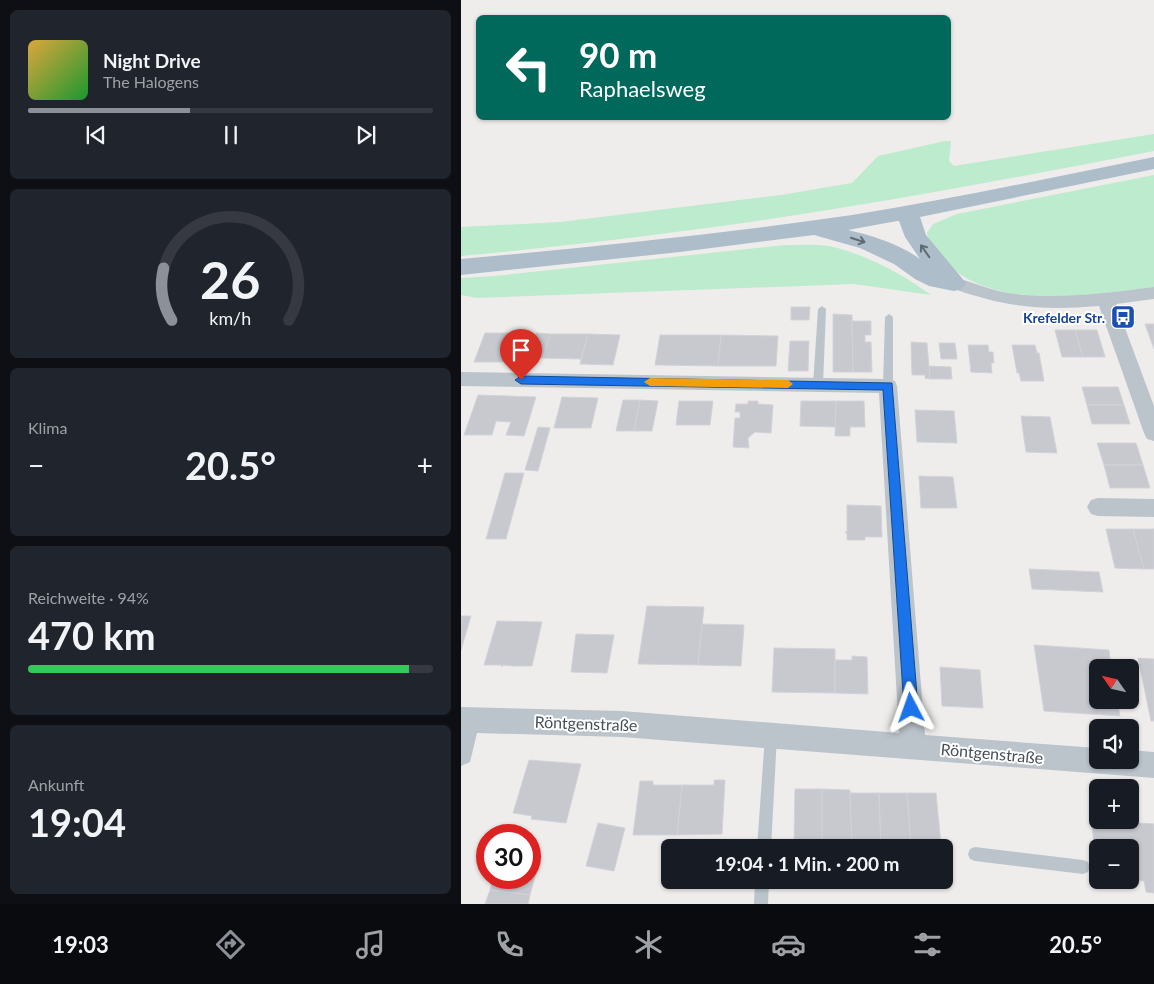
<!DOCTYPE html>
<html lang="de">
<meta charset="utf-8">
<style>
:root{--surface:#171b24;--page:#20242c;--text:#f1f3f6;--muted:#9ea1a6;--line:#363941;--accent:#8c9099}
body{margin:0;font-family:Lato,sans-serif;background:var(--page);color:var(--text);height:100vh;display:flex;flex-direction:column;font-size:19px;white-space:nowrap}
*{box-sizing:border-box;margin:0}
p{font-size:16px;color:var(--muted)}
.icon{flex:none;width:28px;height:28px;fill:none;stroke:currentColor;stroke-width:2;stroke-linecap:round;stroke-linejoin:round}
.map{position:relative;flex:1;overflow:hidden}
.panel{display:flex;flex-direction:column;gap:10px;padding:10px;background:#0d0f14;width:461px}
.panel>*{flex:none}
.hud{position:absolute;left:15px;top:15px;width:475px;height:105px;border-radius:8px;box-shadow:0 1px 4px #0004;background:#00695c;color:#fff;overflow:hidden}
.needle{width:32px;rotate:304deg}
.buttons{position:absolute;left:628px;top:659px;display:grid;gap:10px}
.buttons a{display:grid;place-items:center;width:50px;height:50px;border-radius:8px;background:var(--surface);box-shadow:0 1px 4px #0004;font-size:25px}
.speed{position:absolute;left:15px;top:824px;display:flex;gap:10px;font-size:25px;font-weight:700;text-align:center}
.speed>*{display:grid;place-content:center;width:65px;height:65px;border-radius:50%;background:var(--surface);box-shadow:0 1px 4px #0004;line-height:1}
.speed .limit{border:8px solid #d22;background:#fff;color:#111}
.pin{position:absolute;display:grid;place-items:center;width:42px;height:42px;color:#fff;margin:-51px -21px;border-radius:50% 50% 50% 0;rotate:-45deg;box-shadow:0 0 5px #0007}
.pin .icon{rotate:45deg}
.me{position:absolute;width:55px;margin:-28px;rotate:356deg;stroke-linejoin:round;filter:drop-shadow(0 0 4px #0008)}
.turn{display:flex;align-items:center;gap:18px;height:105px;padding:0 20px;font-size:22px}
.turn .icon{width:65px;height:65px;stroke-width:2.5}
.turn b{display:block;font-size:35px;line-height:42px}
.big{font-size:38px;font-weight:700;line-height:1.1}
.panel .widget{flex:1;display:flex;flex-direction:column;justify-content:center;gap:8px;min-width:0;padding:0 18px;border-radius:8px;background:var(--page)}
.panel .dial{align-items:center;gap:0}
.dial svg{height:130px;overflow:visible;fill:none;stroke:var(--line);stroke-width:7;stroke-linecap:round;text-anchor:middle}
.dial text{fill:var(--text);stroke:none}
.song{display:flex;align-items:center;gap:15px}
.cover{width:60px;height:60px;border-radius:8px;background:linear-gradient(135deg,hsl(40 70% 55%),hsl(130 70% 35%))}
.played{height:5px;border-radius:2px;background:linear-gradient(90deg,var(--accent) 40%,var(--line) 40%)}
.keys{display:flex;justify-content:space-around;direction:ltr}
.heat{display:flex;justify-content:space-between;align-items:center;font-size:28px;direction:ltr}
.charge{height:8px;border-radius:4px;background:linear-gradient(90deg,#34c759 94%,var(--line) 0)}
.trip{position:absolute;left:200px;top:839px;width:292px;height:50px;border-radius:8px;background:var(--surface);box-shadow:0 1px 4px #0004;font-weight:700;line-height:50px;text-align:center}
.tabs{display:flex;height:80px;justify-content:space-around;align-items:center;background:#090b0e;color:var(--muted)}
.tabs .icon{width:35px;height:35px}
.tabs .active{color:var(--accent)}
.tabs b{font-size:22px;color:var(--text)}
main{display:flex;flex:1;min-height:0}
.map>svg:first-child{display:block}
.green{fill:#bcebcd}
.building{fill:#c7c9cf;stroke:#d1d3d8}
.lines{fill:none;stroke-linecap:round;stroke-linejoin:round}
.lane{fill:#bbc4cb;fill-rule:evenodd}
.street{fill:#bbc4cb;fill-rule:evenodd}
.primary{fill:#adbdca;fill-rule:evenodd}
.oneway{stroke:#606b74}
.route{fill:#1a73e8;stroke:#114b97}
.slow{fill:#f59e0b}
.labels{text-anchor:middle;dominant-baseline:central;stroke-width:4;stroke-linejoin:round;paint-order:stroke}
.transit-label{font-size:14px;font-weight:bold;fill:#164399;stroke:#fff;text-anchor:end}
.near-street-label{font-size:16px;fill:#465058;stroke:#fff}
</style>
<main>
<section class="panel">
<div class="widget">
<div class="song"><i class="cover"></i><div><b>Night Drive</b><p>The Halogens</p></div></div>
<div class="played"></div>
<div class="keys"><svg class="icon" aria-label="previous" viewBox="0 0 24 24"><path d="M18 5L8 12l10 7zM5 5v14"/></svg><svg class="icon" aria-label="pause" viewBox="0 0 24 24"><path d="M8 5v14M16 5v14"/></svg><svg class="icon" aria-label="next" viewBox="0 0 24 24"><path d="M6 5l10 7-10 7zM19 5v14"/></svg></div>
</div>
<div class="widget dial"><svg viewBox="0 0 100 80">
<path d="M14 69A42 42 0 1 1 86 69"/>
<path d="M14 69A42 42 0 0 1 9 37" stroke="#8c9099"/>
<text x="50" y="56" font-size="32" font-weight="700">26</text>
<text x="50" y="72" font-size="11">km/h</text>
</svg></div>
<div class="widget"><p>Klima</p>
<div class="heat"><a>−</a><b class="big">20.5°</b><a>+</a></div>
</div>
<div class="widget"><p>Reichweite · 94%</p><b class="big">470 km</b><div class="charge"></div></div>
<div class="widget"><p>Ankunft</p><b class="big">19:04</b></div>
</section>
<div class="map">
<svg width="693" height="904" viewBox="0 0 693 904">
<rect width="100%" height="100%" fill="#efecec"/>
<!-- green -->
<g class="green">
<path d="M693,134V151C537,181 380,211 222,231C148,241 74,249 0,256V227L99,222L320,195L391,183L417,156L484,141H490L488,161L493,166Z"/>
<path d="M693,175V287C629,295 525,313 479,256C473,248 468,243 466,233L472,224L496,214Z"/>
<path d="M324,245C338,245 354,244 368,246C404,254 440,273 470,295L393,284L16,298L0,295V278L34,276Z"/>
</g>
<!-- building -->
<g class="building">
<path d="M330,307H349L348,320H330Z"/>
<path d="M372,314L391,315L392,372H372Z"/>
<path d="M391,321H410V335H404V342H410L411,372H392Z"/>
<path d="M684,324H693V349Z"/>
<path d="M594,330H614L622,357H601Z"/>
<path d="M614,330H636L644,357H622Z"/>
<path d="M24,333H52L42,362H13Z"/>
<path d="M52,333H56L54,337H74L75,333L89,334L82,358L44,357Z"/>
<path d="M89,334H127L120,359L82,358Z"/>
<path d="M127,334L159,335L152,365L119,364Z"/>
<path d="M199,335H260L257,366L194,365Z"/>
<path d="M260,335L317,336L315,366H257Z"/>
<path d="M329,341H348L347,371H327Z"/>
<path d="M450,342L466,343L469,379L464,378V375H451Z"/>
<path d="M478,343H494L496,359H480Z"/>
<path d="M507,345H527L528,352H532L533,363H530L531,373L510,372Z"/>
<path d="M551,345H574L576,353H578L583,381H560L558,373H556Z"/>
<path d="M468,366L490,367L491,379H469Z"/>
<path d="M621,387H657L663,405H626Z"/>
<path d="M17,395L75,397L63,436L45,435L50,422L35,421L31,435H3Z"/>
<path d="M101,397L137,398L130,428H93Z"/>
<path d="M162,400H179L173,431H155Z"/>
<path d="M179,400L197,401L191,431H173Z"/>
<path d="M218,401H252L249,425H215Z"/>
<path d="M287,401H297V404L312,405L310,433L294,432L287,438L288,448L272,447L274,418H279V412H274L275,404H287Z"/>
<path d="M340,401H375V427L339,426Z"/>
<path d="M375,401H403L404,427H389V436H374Z"/>
<path d="M626,405H663L669,424H631Z"/>
<path d="M454,410L493,411L496,443L456,442Z"/>
<path d="M560,416L589,417L596,453L565,452Z"/>
<path d="M77,427L89,428L77,471L64,470Z"/>
<path d="M636,443H675L682,465H643Z"/>
<path d="M643,465H682L689,488H649Z"/>
<path d="M44,473H63L45,539H25Z"/>
<path d="M458,476L492,477L496,508H460Z"/>
<path d="M386,505L420,506L421,537H404V540H386V534L384,532H386Z"/>
<path d="M645,529H672L683,569L654,568Z"/>
<path d="M672,529H693V569H683Z"/>
<path d="M568,569L638,572L642,592L571,589Z"/>
<path d="M186,606L243,607L237,665L177,664Z"/>
<path d="M0,616H10L0,650Z"/>
<path d="M36,621L81,622L71,666H53V667L52,666L42,665L41,667V665H23Z"/>
<path d="M241,624L283,625L280,666L237,665Z"/>
<path d="M115,634L153,635L146,673L110,672Z"/>
<path d="M573,645L648,650L650,668H636V700H656L659,716L583,711Z"/>
<path d="M313,648L374,649V693L311,692Z"/>
<path d="M391,656L406,657L407,694L374,693V660H391Z"/>
<path d="M677,658L693,659V721H690Z"/>
<path d="M479,667L519,670L522,708L481,706Z"/>
<path d="M68,760L120,764L105,823L70,819L71,816L52,813Z"/>
<path d="M253,780H264L261,834L216,835L221,785H253Z"/>
<path d="M179,781H192V785H221L216,835H172Z"/>
<path d="M334,789H361V842L333,841Z"/>
<path d="M361,789L389,790L391,842H361Z"/>
<path d="M389,793H418L420,845H391Z"/>
<path d="M418,793H446L450,844L420,845Z"/>
<path d="M446,793H475L480,845L450,844Z"/>
<path d="M630,820L693,824V893L685,892L683,881L668,880L669,848H636V864Z"/>
<path d="M137,823L164,828L153,871L125,866Z"/>
<path d="M69,856L79,857L69,895L29,890L32,878H69Z"/>
<path d="M29,890L69,895L67,904H24Z"/>
</g>
<g class="lines">
<!-- lane -->
<g class="lane">
<path d="M361,306L365,309L362,385L357,389L352,385L357,309Z"/>
<path d="M428,314L432,317V386L427,390L422,386L424,317Z"/>
<path d="M310,730L314,732L316,736L310,848H296L304,736L306,732Z"/>
<path d="M514,847L622,860L627,862L629,867L627,872L622,874L514,861L509,859L507,854L509,849Z"/>
<path d="M294,880H308L307,904H293Z"/>
</g>
<!-- street -->
<g class="street">
<path d="M493,277C511,282 529,290 548,293C596,300 645,293 693,287V299L655,304L693,406V441L686,439L683,433L638,306C578,311 544,307 487,287L485,283L487,279Z"/>
<path d="M0,372L427,379L434,381L436,386L464,735L636,748V760H669V750L693,752V778L161,737L16,733L9,762L0,766V707L161,711L438,733L418,393L0,386Z"/>
<path d="M637,498L693,499V517L637,516L630,514L626,507L630,500Z"/>
</g>
<!-- primary -->
<path class="primary" d="M693,157V169L459,217L465,235L505,283L501,289L493,291L468,286L454,279L433,264L399,248L353,235L219,252L0,275V259C131,247 262,234 391,215C492,199 593,177 693,157ZM436,221H438L444,237L459,259C438,244 413,236 387,230Z"/>
</g>
<!-- one-way arrows -->
<defs><path id="oneway-shaft" d="M-6 0H5M1.5-3L5.5 0L1.5 3" fill="none" stroke-width="1.6" stroke-linecap="round" stroke-linejoin="round" transform="scale(1.25)"/></defs>
<g class="oneway">
<use href="#oneway-shaft" transform="translate(397 240) rotate(18)"/>
<use href="#oneway-shaft" transform="translate(464 251) rotate(-125)"/>
</g>
<!-- route -->
<path class="route" d="M60,376L431,383L457,708L455,713L450,716L445,713L443,708L422,390L60,384L54,380Z"/>
<!-- slow -->
<path class="slow" d="M189,378L327,380L332,384L327,388L189,386L183,382Z"/>
<!-- icons -->
<defs>
<symbol id="bus-square" viewBox="-11 -11 22 22"><rect x="-9" y="-9" width="18" height="18" rx="4" fill="#1a4fb4" stroke="#fff"/><path d="M-5-6H5V4H4V6H2V4H-2V6H-4V4H-5ZM-3.5-4V0h7V-4ZM-3.5 1.2v1.5H-2V1.2ZM2 1.2v1.5H3.5V1.2Z" fill="#fff"/></symbol>
</defs>
<g fill-rule="evenodd">
<use href="#bus-square" x="648" y="303" width="28" height="28"/>
</g>
<g class="labels">
<!-- transit labels -->
<g class="transit-label">
<text x="644" y="317">Krefelder Str.</text>
</g>
<!-- near-street labels -->
<g class="near-street-label">
<text transform="translate(125 723) rotate(2)">Röntgenstraße</text>
<text transform="translate(531 753) rotate(5)">Röntgenstraße</text>
</g>
</g>
</svg>
<div class="buttons">
<a><svg class="needle" viewBox="-14 -14 28 28"><path d="M0-13l5 13h-10z" fill="#e53935"/><path d="M0 13l5-13h-10z" fill="#9ea1a6"/></svg></a>
<a><svg class="icon" aria-label="sound" viewBox="0 0 24 24"><path d="M4 9h4l5-4v14l-5-4H4zM17 9q2 3 0 6"/></svg></a>
<a>+</a>
<a>−</a>
</div>
<div class="speed"><div class="limit">30</div></div>
<div class="pin" style="left:60px;top:380px;background:#d93025"><svg class="icon" aria-label="arrive" viewBox="0 0 24 24"><path d="M6 21V4h12l-3 4 3 4H6"/></svg></div>
<svg class="me" style="left:450px;top:708px" viewBox="-20 -20 40 40"><path d="M0-17L14 15 0 8-14 15z" fill="#1a73e8" stroke="#fff" stroke-width="4"/></svg>
<div class="trip">19:04 · 1 Min. · 200 m</div>
<div class="hud">
<div class="turn"><svg class="icon" aria-label="left" viewBox="0 0 24 24"><path d="M17 20v-9H6M10 6l-5 5 5 5"/></svg><div><b>90 m</b>Raphaelsweg</div></div>
</div>
</div>
</main>
<nav class="tabs">
<b>19:03</b>
<svg class="icon active" aria-label="directions" viewBox="0 0 24 24"><path d="M12 3l9 9-9 9-9-9zM9 14v-3h6M13 9l2 2-2 2"/></svg>
<svg class="icon" aria-label="music" viewBox="0 0 24 24"><path d="M9 18V5l10-2v13"/><circle cx="6" cy="18" r="3"/><circle cx="16" cy="16" r="3"/></svg>
<svg class="icon" aria-label="phone" viewBox="0 0 24 24"><path d="M5 4h4l2 5-3 2q2 4 5 5l2-3 5 2v4C11 20 4 13 5 4z"/></svg>
<svg class="icon" aria-label="climate" viewBox="0 0 24 24"><path d="M12 3v18M4 7l16 10M4 17L20 7"/></svg>
<svg class="icon" aria-label="car" viewBox="0 0 24 24"><path d="M5 17H2v-5l4-1 3-4h7l3 4 3 1v5h-3M9 17h6M6 11h13"/><circle cx="7" cy="17" r="2"/><circle cx="17" cy="17" r="2"/></svg>
<svg class="icon" aria-label="filters" viewBox="0 0 24 24"><path d="M4 7h16M4 17h16"/><circle cx="9" cy="7" r="2"/><circle cx="15" cy="17" r="2"/></svg>
<b>20.5°</b>
</nav>
